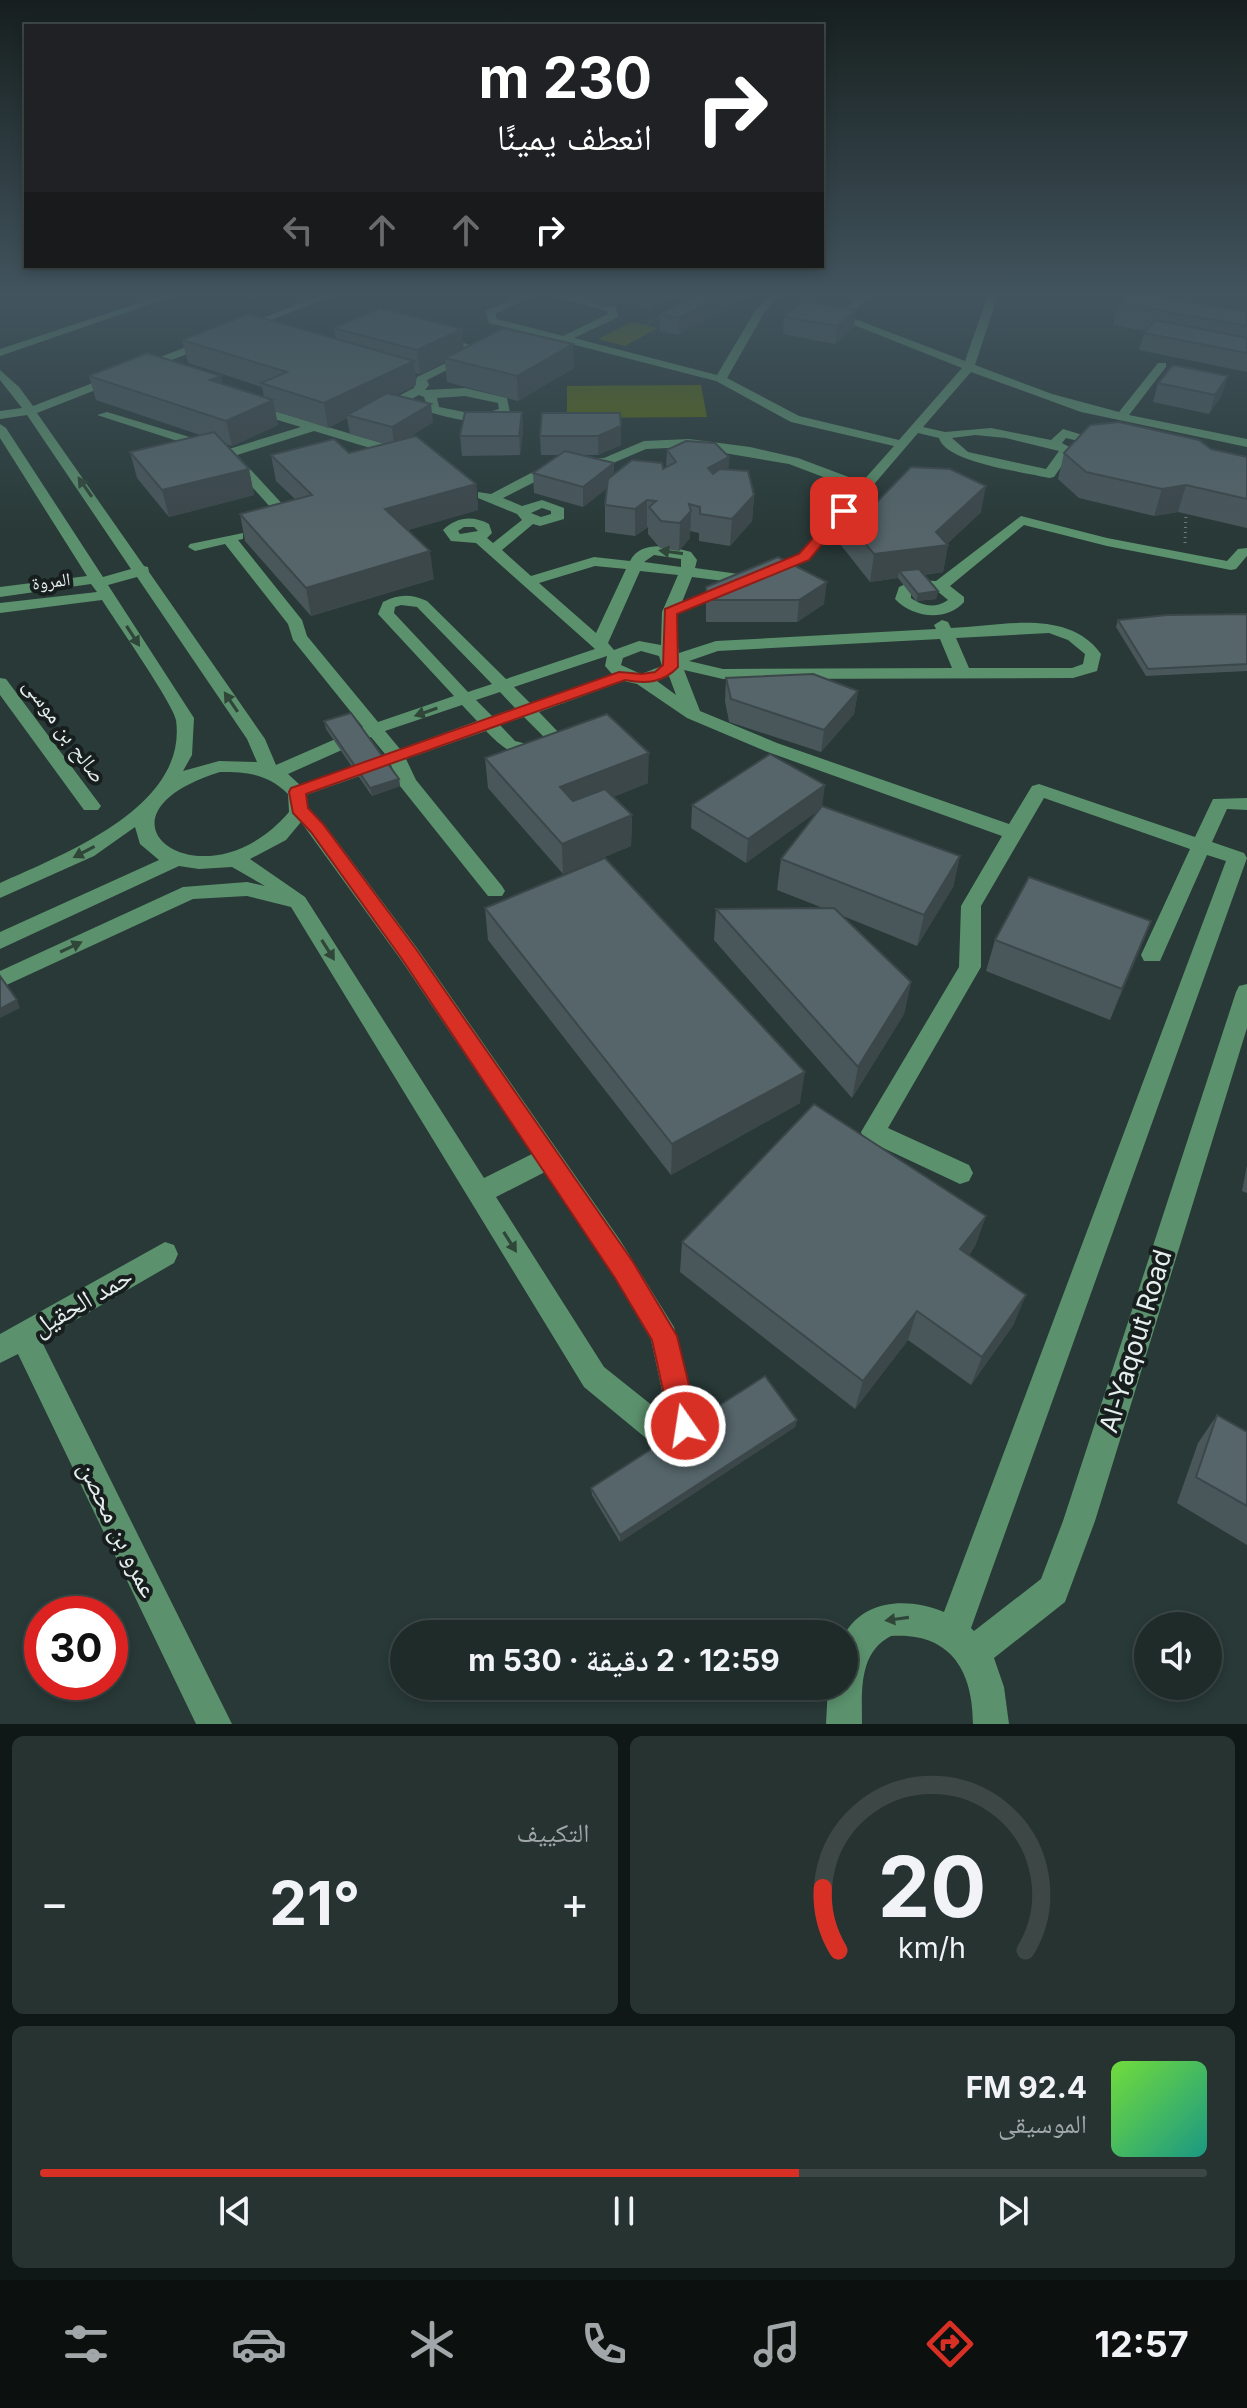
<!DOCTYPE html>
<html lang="ar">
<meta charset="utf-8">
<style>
:root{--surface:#1e2b29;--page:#263331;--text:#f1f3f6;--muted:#a1a7a8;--line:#3c4746;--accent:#d93025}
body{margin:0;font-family:Inter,"Noto Naskh Arabic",sans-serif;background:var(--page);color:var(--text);direction:rtl;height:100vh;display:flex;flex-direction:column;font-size:30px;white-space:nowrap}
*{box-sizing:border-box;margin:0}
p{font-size:26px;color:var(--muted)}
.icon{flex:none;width:44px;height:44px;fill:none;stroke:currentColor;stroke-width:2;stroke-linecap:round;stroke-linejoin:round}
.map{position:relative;height:1724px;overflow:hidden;direction:ltr}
.drawer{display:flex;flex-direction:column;gap:12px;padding:12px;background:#101817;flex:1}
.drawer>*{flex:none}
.top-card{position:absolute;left:24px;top:24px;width:800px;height:244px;border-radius:0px;box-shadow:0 4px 12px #0003,0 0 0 2px var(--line);direction:rtl;background:#202124;color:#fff;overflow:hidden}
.buttons{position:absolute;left:1134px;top:1612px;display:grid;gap:16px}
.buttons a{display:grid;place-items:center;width:88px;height:88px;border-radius:50%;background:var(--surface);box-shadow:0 4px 12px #0003,0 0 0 2px var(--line);font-size:40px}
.speed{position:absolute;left:24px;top:1596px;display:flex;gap:16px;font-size:40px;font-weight:700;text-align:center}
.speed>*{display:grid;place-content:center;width:104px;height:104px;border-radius:50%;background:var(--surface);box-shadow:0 4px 12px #0003,0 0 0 2px var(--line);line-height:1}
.speed .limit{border:12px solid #d22;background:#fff;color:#111}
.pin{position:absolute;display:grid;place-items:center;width:68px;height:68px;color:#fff;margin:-34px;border-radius:16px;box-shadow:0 4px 12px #0006}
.me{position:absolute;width:88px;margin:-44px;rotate:347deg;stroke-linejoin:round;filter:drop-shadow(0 0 6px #0008)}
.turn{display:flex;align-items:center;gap:28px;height:168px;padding:0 40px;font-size:36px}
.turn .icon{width:104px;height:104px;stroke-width:2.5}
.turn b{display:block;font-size:56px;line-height:68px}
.lanes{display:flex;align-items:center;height:76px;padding:0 40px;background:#0003;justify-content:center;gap:40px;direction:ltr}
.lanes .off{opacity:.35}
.big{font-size:60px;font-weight:700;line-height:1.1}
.drawer .card{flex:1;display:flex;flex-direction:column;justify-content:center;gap:12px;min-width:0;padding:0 28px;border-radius:12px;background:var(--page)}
.drawer .dial{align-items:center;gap:0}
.dial svg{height:208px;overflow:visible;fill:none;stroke:var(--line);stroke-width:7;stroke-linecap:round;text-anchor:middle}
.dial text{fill:var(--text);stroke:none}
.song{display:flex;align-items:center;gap:24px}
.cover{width:96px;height:96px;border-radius:12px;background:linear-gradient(135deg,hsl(100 70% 55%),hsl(170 70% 35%))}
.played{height:8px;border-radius:4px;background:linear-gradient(90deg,var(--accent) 65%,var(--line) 65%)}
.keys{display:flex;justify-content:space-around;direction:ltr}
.heat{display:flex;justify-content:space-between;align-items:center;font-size:44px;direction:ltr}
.drawer .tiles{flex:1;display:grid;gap:12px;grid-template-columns:1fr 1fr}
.card:last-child{grid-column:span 2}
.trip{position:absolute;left:390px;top:1620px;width:468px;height:80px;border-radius:40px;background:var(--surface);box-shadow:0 4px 12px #0003,0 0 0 2px var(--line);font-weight:700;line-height:80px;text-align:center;direction:rtl}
.dock{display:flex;height:128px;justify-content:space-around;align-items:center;background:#0c1110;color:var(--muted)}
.dock .icon{width:56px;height:56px}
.dock .current{color:var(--accent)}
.dock b{font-size:36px;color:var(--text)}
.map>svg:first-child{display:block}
.green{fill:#55670f}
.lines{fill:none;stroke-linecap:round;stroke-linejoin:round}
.path-far1{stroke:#6e7d7b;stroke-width:2;stroke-dasharray:1 3;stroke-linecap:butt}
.path{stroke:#6e7d7b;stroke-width:3;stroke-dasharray:1 4;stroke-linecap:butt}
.minor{fill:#5b916d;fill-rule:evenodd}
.wall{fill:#49575b}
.shaded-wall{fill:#3c474a}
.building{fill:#55656a;stroke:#3c474a;stroke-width:2}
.oneway{fill:#2f4639}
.route{fill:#d93025;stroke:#8d1f18;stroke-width:2}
.labels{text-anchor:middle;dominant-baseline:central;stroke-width:8;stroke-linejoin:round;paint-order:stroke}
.far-street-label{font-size:18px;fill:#e4eeed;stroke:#171e1d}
.street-label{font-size:22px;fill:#e4eeed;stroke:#171e1d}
.near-street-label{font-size:26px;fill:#e4eeed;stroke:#171e1d}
</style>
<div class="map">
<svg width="1247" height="1724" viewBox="0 0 1247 1724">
<rect width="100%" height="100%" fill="#283937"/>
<!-- green -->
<g class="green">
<path d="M631,322L658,328L625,346L598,339Z"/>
<path d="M701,385L707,417L567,418V386Z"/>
</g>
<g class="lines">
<!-- path-far1 -->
<path class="path-far1" d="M645,325L664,315"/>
<!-- path -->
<path class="path" d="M1185,543L1186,514"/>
<!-- minor -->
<g class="minor">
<path d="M163,295H177L0,356V349Z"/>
<path d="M320,295H334L244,331L235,329Z"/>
<path d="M524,295H537L495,314L497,319L563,336L608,314L607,311L548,295H565L616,307L618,317L574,338L717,375L755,311L770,295H780L764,313L727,378L799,416L899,440L962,368L834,317L862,295H873L847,316L965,361L988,295H998L975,365L1052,394L1119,412L1158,363H1166V367L1129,415L1247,439V447L1081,412L971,372L923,427L945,432L991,428L1051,440L1063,429L1109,443L1103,447L1066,438L1062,443L1073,449L1054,477L1049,478C1025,472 946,463 939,438L918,433L809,560L767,577L760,573L762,570L799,554L855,489L789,464L689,447L646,449L606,466L562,468L503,498L522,506L542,500L564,508V519L540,526L533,524L502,550L531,576L594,557L630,561C642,539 671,547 691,552L697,560L695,568L753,576V582L748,584L692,577L682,602L730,583L738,588L678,614L676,635L679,653L716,641L936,629L934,625L942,620L948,622L951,628C1001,626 1068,608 1101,654L1097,671L1073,678L723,679L684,670L700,711L777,743L1009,824L1032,786L1039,784L1195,837L1213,799L1247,798V810L1227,809L1212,842L1244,853L1247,858L971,1628L974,1631L1041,1579L1063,1521L1236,992L1239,986L1247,984V1028L1095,1521L1065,1602L994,1658L1004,1687L1009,1724H973C973,1670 950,1632 891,1636C858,1653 862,1692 862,1724H826L828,1686H844V1635C865,1598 909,1598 944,1612L1226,861L1207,855L1160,961H1144L1141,955L1190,849L1044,798L981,906V967L888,1128L969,1165L973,1173L969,1181L960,1184L864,1139L861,1132L959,967L961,906L1002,836L765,751L687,718L637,684L624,681L539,712L561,735L557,748C529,768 506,752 486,731L406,759L416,780L502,886L505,891L502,896H488L400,786L391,765L306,795L307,806L324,824L417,948L620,1240L674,1327L707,1456L703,1467L692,1471L681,1467L584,1387L291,907L247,896L193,899L0,988V971L183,887L247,882L265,886L232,867L199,869L179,866L0,949V932L159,860L140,844L135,827L94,856L0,898V883C64,854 188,807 176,720C174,705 114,619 102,600L0,613V603L97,592L91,584L0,597V587L87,576L0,438V424L6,428L103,577L131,569L27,415L0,419V411L22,408L0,380V370L19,387L33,406L207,339H215V343L37,413L144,566L148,567L149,572L265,739L276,765L363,727L293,640L288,624L225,544L195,551L188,547L190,544L243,533V539L238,540L302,620L307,636L378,722L454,696L378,614L383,602C399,594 411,594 427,601L506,679L595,649L476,543L451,541L443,530C456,517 473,515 489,524L492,533L487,538L493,543L522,520L517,514L478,498V492L491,494L554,461L604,458L644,441L689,439L750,447L798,458L862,482L894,446L791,422L716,381L489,323L485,311ZM975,435L1006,438L1059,451L1046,469L968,452L952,438ZM542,508L551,511V514L541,517L531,513ZM464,527H474L478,531L460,534L458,531ZM654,555L681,559V567L644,562ZM595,566L626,569L596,633L539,583ZM640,571L678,575L662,612L661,645L639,641L614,650L608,643ZM137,577L247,739L257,762L219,761L183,771L192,755L194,718L108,585ZM401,605L417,607L492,684L468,692L394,613L395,607ZM1049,633L1068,640L1085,654L1083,664L1072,668H969L956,638ZM940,639L952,668L723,669L689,661L718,651ZM641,651L659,656L662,666L641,674L621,665L623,658ZM607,656L605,666L612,674L530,703L514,687ZM669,676L676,695L657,681ZM500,692L515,708L492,716L476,700ZM462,705L477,721L400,749L385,731ZM524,717L543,736L542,742L535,746L515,741L500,725ZM371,737L385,754L300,785L288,774ZM220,772C248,772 267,774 288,794L289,812C204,912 75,817 220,772ZM301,822L401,960L532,1154L484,1178L305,897L250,859L286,840ZM545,1172L602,1256L651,1340L668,1418L604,1367L496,1197Z"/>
<path d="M440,336L487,350L427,380L429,385L425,390L465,388L507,398L510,413C482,427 458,420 429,412L424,397L419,395L385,413H377V407L414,388L417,377L471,351L436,341L435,339ZM465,396L498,403L499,409L479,415L439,407L437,398Z"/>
<path d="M251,404L405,450L406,453L400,457L314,431L237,455L299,522L292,526L283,525L282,520L224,456L97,415L107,412L229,449L301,427L247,411L245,408Z"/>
<path d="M1021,516L1107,538L1227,561L1238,549L1247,548V556L1236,569L1231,570L1107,546L1024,525L950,586L964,597V602C946,622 913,618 895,599L899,587L914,580L936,581ZM917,590H936L948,600C935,609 923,606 911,598V592Z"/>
<path d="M0,678L6,679L98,802L101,806L98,810H84L0,695Z"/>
<path d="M165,1242L174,1245L178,1254L174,1263L41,1340L232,1724H196L18,1354L0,1363V1334Z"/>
</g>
</g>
<!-- wall -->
<g class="wall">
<path d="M557,295H679L651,310L618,302L607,307Z"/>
<path d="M696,295L679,335L660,331V314Z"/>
<path d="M1119,303L1247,312V372L1139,350L1145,331L1113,325Z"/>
<path d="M856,310L854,327L835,344L783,334L784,317Z"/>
<path d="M334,328L574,368L518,401L447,382L445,362L420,374L415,373L416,385L396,395L433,422L408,438L476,484L478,510L408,530L434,579L311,616L245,541L240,514L295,499L276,481L271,455L349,453L385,444L350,434L347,418L328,428L275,411L278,425L232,446L225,444L249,469L254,495L169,517L137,478L130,452L200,435L96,400L89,376H221L222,384L264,397L262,387L188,363L182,340L336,339Z"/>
<path d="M1158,383L1222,395L1209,414L1153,402Z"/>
<path d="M522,412L523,431L520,455L462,456L460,436Z"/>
<path d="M542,413L621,445L598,455H582L614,463V474L663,469L666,467L667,450L729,457L728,470L754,495L752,521L730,546L699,541V533L690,531V538L679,551L660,548L648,534V527L635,536L605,532V505L607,488L583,507L534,493L533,473L559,455H541L540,436Z"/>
<path d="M1211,449L1247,457V528L1178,512L1154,516L1079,498L1058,479L1064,453Z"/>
<path d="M981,512L947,544L948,545L943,572L924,575L938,591L936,599L916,601L898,578L870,582L840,544L843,517Z"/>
<path d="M706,587L824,604L797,622H706Z"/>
<path d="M1247,614V671L1146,676L1116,627L1118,620Z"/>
<path d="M726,678L858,691L854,714L821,752L729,722L725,701Z"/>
<path d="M324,721L399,779L400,786L372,796L326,729Z"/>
<path d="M485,758L648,783L613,797L632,815L631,846L563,874L488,788Z"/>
<path d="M692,805L822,807L960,856L953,887L917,946L843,916L911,982L904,1014L852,1098L714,940L716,909L823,908L777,890L781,859L820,809L746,863L691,828Z"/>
<path d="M485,908L800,1103L671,1175L488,940Z"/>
<path d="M1151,921L1110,1020L986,971L995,940Z"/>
<path d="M1247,1165V1193L1242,1191Z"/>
<path d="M986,1216L975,1246L969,1255L1014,1324L971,1385L908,1340L855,1409L680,1272L682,1242Z"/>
<path d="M1217,1415L1247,1432V1545L1177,1503L1198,1443Z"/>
<path d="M797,1420L795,1427L620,1542L592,1495L591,1488Z"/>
</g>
<!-- shaded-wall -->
<g class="shaded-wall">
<path d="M607,295H618V302L607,307Z"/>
<path d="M651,295H679L651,310Z"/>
<path d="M723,295H752L679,335V318Z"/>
<path d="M856,310L854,327L835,344L837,326Z"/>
<path d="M462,329L464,352L445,358V362L420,374L417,350Z"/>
<path d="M573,344L574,368L518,401L517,376Z"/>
<path d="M414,361L416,385L351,416L347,415V418L328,428L324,403Z"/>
<path d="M221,376L226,400L210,380Z"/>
<path d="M1228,376L1222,395L1209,414L1215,395Z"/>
<path d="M273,400L278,425L232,446L226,421Z"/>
<path d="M431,404L433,422L394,446L392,427Z"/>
<path d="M522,412L523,431L520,455L519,436Z"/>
<path d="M621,426V445L598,455V436Z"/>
<path d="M729,457L727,483L706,494L708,468Z"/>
<path d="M614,463V483L583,507V487Z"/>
<path d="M249,469L254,495L169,517L162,490Z"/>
<path d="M476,484L478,510L388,536L385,509Z"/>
<path d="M1186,485L1178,512L1154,516L1162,489Z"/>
<path d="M986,486L981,512L946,545H948L943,572L904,577L899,571L898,578L870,582L874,554L936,532Z"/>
<path d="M754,495L752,521L730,546L732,519Z"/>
<path d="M647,500V527L635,536V509Z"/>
<path d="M691,511L690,538L679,551L680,523Z"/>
<path d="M430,551L434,579L311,616L306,588Z"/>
<path d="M827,582L824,604L797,622L799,600Z"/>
<path d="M938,591L936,599L916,601L918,594Z"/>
<path d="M858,691L854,714L821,752L824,730Z"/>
<path d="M649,753L648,783L561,818L560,787Z"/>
<path d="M399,779L400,786L372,796L370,788Z"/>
<path d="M825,785L822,808L746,863L748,839Z"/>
<path d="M632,815L631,846L563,874L562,844Z"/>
<path d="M960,856L953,887L917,946L924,915Z"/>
<path d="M1151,921L1139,952L1110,1020L1122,989Z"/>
<path d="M911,982L904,1014L852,1098L858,1067Z"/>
<path d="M17,1000L20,1008L0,1018V1009Z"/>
<path d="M805,1072L800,1103L671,1175L672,1144Z"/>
<path d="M986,1216L975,1246L950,1279L960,1249Z"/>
<path d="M1026,1295L1014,1324L971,1385L982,1357Z"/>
<path d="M917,1311L908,1340L855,1409L863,1381Z"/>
<path d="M797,1420L795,1427L620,1542V1535Z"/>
</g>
<!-- building -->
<g class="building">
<path d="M696,295H723L679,318L660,314Z"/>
<path d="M1127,295H1150L1247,312V326L1119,303Z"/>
<path d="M804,301L856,310L837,326L784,317Z"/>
<path d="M380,308L462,329L417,350L334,328Z"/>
<path d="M249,314L414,361L324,403L261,383L287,372L182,340Z"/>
<path d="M1155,320L1247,338V353L1144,333Z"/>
<path d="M503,328L573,344L517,376L445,358Z"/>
<path d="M147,353L221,376L210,380L273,400L226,421L89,376Z"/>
<path d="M1173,365L1228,376L1215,395L1158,383Z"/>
<path d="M387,393L431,404L392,427L347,415Z"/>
<path d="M465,412H522L519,436H460Z"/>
<path d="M542,413H620L621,426L598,436H540Z"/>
<path d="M1119,422L1199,440L1211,449L1247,457V499L1186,485L1162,489L1086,472L1064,453L1090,425Z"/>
<path d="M214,432L249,469L162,490L130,452Z"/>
<path d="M416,436L476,484L385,509L430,551L306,588L240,514L312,495L271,455L334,439L349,453Z"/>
<path d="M686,441L715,443L729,457L708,468L713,474L720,469L748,471L754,495L732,519L700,514V507L689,504L691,511L680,523L661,521L649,507L656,501L647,500L635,509L605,505L608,479L632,460L662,463L663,469L676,462L667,450Z"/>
<path d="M565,451L614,463L583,487L533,473Z"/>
<path d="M911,467L950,469L986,486L936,532L948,545L874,554L843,517L868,511Z"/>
<path d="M778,557L827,582L799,600H707L706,587Z"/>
<path d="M919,569L938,591L918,594L899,571Z"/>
<path d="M1247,614V664L1148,669L1118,620L1167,615Z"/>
<path d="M813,674L858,691L824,730L731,699L726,678Z"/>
<path d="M351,713L399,779L370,788L324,721Z"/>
<path d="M607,714L649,753L560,787L573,801L605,789L632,815L562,844L485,758Z"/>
<path d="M770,754L825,785L748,839L692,805Z"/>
<path d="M822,806L960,856L924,915L781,859Z"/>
<path d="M605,858L805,1072L672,1144L485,908Z"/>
<path d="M1029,877L1151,921L1122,989L995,940Z"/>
<path d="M834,908L911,982L858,1067L716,909Z"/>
<path d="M0,976L17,1000L0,1009Z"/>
<path d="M814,1104L986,1216L960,1249L1026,1295L982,1357L917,1311L863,1381L682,1242Z"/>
<path d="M765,1376L797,1420L620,1535L591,1488Z"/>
<path d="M1217,1415L1247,1432V1506L1196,1477Z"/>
</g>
<!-- one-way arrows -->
<defs><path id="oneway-solid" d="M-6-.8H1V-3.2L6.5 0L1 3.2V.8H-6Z" transform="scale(2)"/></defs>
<g class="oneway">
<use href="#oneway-solid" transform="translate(85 487) rotate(-125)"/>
<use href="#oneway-solid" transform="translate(671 552) rotate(-172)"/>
<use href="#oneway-solid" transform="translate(133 636) rotate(57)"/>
<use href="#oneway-solid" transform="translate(231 702) rotate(-124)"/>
<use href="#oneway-solid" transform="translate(426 712) rotate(161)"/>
<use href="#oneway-solid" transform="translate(84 852) rotate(152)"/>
<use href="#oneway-solid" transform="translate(71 947) rotate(-25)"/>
<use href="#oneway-solid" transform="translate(328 950) rotate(58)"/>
<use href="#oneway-solid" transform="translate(510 1242) rotate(58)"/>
<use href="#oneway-solid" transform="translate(897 1619) rotate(172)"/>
</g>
<!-- sky -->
<linearGradient id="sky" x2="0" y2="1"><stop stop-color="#161f1e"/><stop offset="0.55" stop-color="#42545e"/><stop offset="1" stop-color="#42545e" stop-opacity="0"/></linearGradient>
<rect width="1247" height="536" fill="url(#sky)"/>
<!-- route -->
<path class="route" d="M844,507L850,511L809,560L677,614L678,667C663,683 646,684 625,680L306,794L308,808L323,824L416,949L633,1262L677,1336L699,1426L695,1436L685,1440L675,1436L671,1426L652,1340L615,1278L402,959L311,832L293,813L289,792L291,788L619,672L642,674L655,672L663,665L665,609L799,554L840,508Z"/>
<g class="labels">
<!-- far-street labels -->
<g class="far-street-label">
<text transform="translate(51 581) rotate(-7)">المروة</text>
</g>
<!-- street labels -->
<g class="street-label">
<text transform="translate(65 730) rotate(54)">صالح بن موسى</text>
</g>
<!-- near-street labels -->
<g class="near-street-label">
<text transform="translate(82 1301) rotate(-30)">حمد الحقيل</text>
<text transform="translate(1135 1341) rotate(-73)">Al-Yaqout Road</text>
<text transform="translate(119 1529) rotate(64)">عمرو بن محصن</text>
</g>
</g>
</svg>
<div class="buttons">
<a><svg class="icon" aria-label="sound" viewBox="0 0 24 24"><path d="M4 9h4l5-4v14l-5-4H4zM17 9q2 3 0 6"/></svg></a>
</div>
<div class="speed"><div class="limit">30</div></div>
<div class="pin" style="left:844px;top:511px;background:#d93025"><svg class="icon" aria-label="arrive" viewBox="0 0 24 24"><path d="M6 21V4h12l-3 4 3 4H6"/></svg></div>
<svg class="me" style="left:685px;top:1426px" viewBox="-20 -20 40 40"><circle r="17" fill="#d93025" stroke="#fff" stroke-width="3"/><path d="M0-11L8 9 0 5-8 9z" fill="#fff"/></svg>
<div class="trip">12:59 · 2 دقيقة · 530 m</div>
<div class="top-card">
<div class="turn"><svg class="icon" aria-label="right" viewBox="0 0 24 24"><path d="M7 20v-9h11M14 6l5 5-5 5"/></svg><div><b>230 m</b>انعطف يمينًا</div></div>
<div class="lanes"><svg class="icon off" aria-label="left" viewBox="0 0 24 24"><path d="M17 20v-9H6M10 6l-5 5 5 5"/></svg><svg class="icon off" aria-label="ahead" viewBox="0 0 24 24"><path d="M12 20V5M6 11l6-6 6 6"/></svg><svg class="icon off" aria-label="ahead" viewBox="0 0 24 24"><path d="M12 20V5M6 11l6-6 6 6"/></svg><svg class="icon" aria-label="right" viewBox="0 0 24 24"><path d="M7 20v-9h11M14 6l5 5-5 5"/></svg></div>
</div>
</div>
<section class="drawer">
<div class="tiles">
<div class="card dial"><svg viewBox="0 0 100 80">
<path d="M14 69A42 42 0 1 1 86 69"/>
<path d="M14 69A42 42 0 0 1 8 45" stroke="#d93025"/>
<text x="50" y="56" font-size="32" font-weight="700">20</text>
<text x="50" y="72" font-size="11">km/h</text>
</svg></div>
<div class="card"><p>التكييف</p>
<div class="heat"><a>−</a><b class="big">21°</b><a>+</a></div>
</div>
<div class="card">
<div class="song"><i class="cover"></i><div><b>92.4 FM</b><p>الموسيقى</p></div></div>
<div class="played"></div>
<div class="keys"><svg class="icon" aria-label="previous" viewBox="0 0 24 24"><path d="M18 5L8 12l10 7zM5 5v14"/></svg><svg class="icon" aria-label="pause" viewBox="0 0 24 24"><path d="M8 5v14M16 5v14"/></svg><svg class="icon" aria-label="next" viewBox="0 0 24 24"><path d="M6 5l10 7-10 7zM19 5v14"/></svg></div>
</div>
</div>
</section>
<nav class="dock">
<b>12:57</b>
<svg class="icon current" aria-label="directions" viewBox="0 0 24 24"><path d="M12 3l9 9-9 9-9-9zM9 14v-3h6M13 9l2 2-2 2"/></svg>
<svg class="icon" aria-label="music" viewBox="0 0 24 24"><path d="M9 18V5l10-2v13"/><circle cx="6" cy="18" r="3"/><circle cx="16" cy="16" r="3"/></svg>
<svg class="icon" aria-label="phone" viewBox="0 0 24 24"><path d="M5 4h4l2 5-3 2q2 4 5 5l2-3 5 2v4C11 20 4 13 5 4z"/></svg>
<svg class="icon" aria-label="climate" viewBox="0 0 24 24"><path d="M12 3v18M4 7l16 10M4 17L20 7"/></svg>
<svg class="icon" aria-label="car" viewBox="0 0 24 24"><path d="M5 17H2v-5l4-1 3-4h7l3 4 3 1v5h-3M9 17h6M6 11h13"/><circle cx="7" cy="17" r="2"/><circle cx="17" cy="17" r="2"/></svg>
<svg class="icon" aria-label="filters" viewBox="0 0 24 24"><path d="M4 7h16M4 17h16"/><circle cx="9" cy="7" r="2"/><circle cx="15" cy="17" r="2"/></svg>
</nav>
